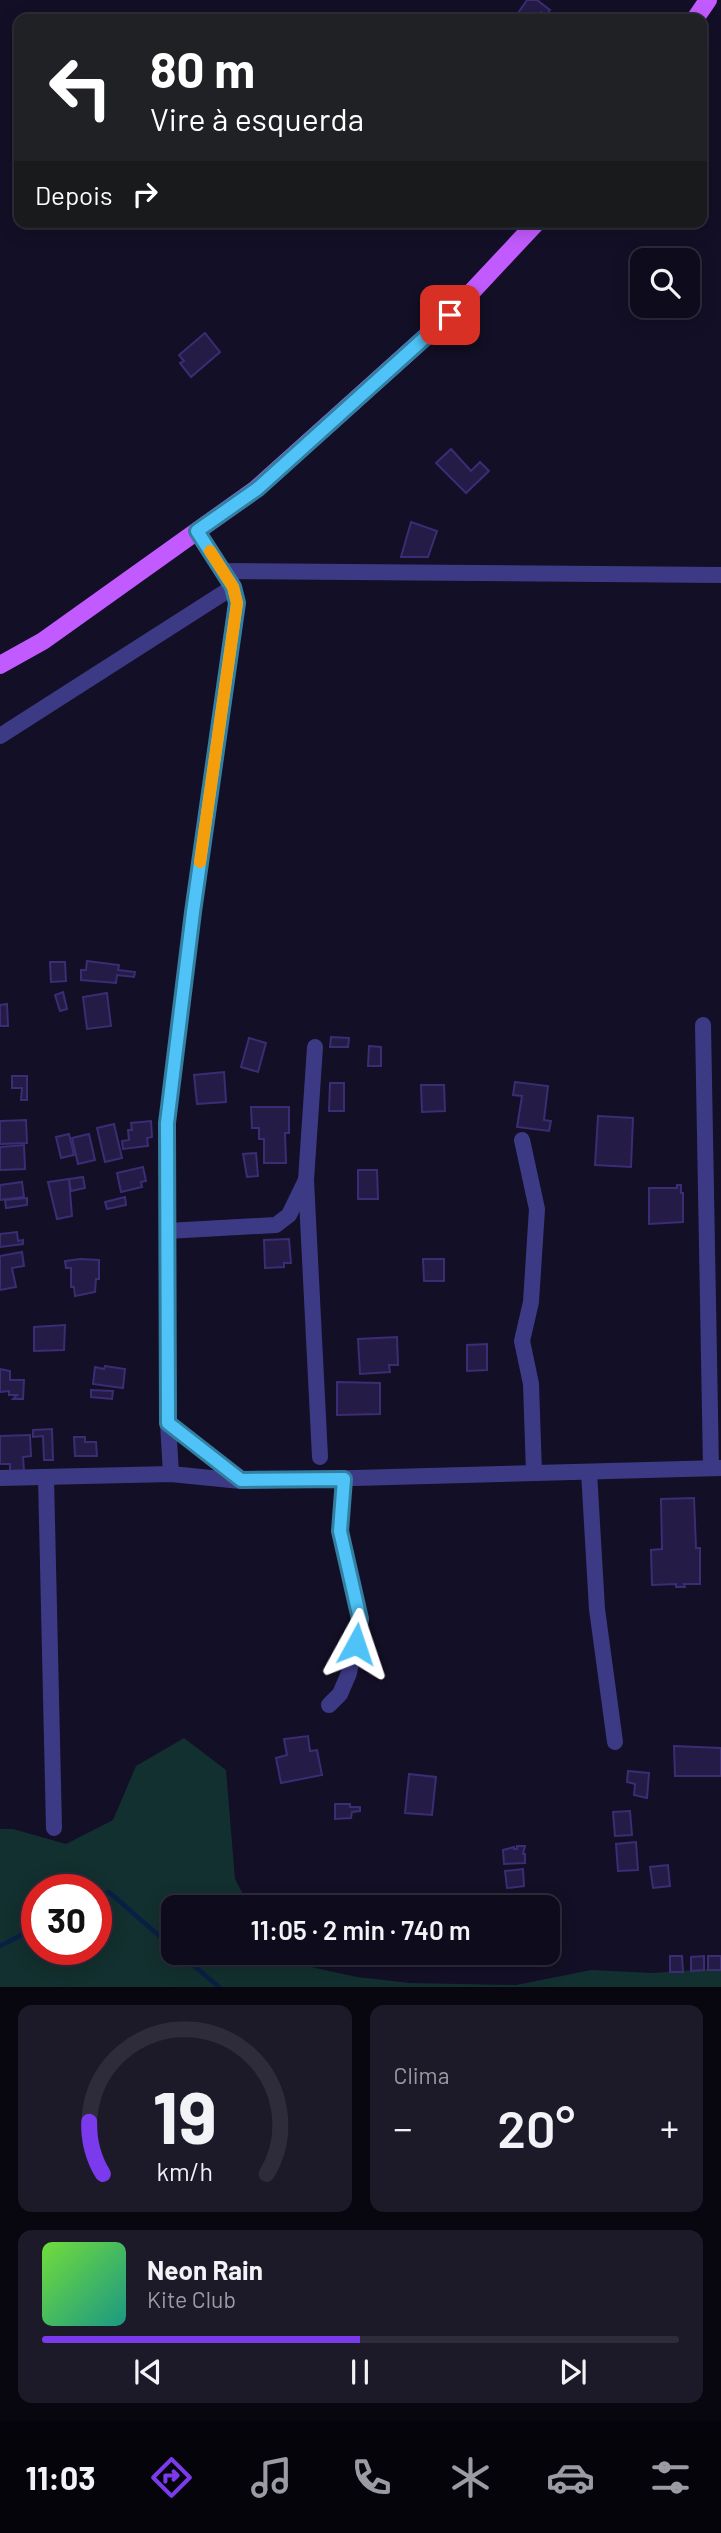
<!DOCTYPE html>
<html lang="pt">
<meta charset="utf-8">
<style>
:root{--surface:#0e0b1c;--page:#1c1929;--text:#f1f3f6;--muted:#9b9ba3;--line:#2e2b3b;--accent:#7c3aed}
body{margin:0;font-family:Barlow,sans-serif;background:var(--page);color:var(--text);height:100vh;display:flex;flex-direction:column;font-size:26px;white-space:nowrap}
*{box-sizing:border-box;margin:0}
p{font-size:23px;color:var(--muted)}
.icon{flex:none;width:38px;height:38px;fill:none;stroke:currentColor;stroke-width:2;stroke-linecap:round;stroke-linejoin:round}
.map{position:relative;height:1987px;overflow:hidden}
.panel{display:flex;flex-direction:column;gap:18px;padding:18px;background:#08060f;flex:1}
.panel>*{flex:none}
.hud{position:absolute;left:14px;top:14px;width:693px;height:214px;border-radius:14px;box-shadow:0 4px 18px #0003,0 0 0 2px var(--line);background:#202124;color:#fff;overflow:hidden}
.tools{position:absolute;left:630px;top:248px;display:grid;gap:14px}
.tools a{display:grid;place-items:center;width:70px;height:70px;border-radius:14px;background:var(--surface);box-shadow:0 4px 18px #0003,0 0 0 2px var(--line);font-size:35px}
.speed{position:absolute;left:21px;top:1874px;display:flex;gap:14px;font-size:35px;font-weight:700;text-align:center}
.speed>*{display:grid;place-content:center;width:91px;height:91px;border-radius:50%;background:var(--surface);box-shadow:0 4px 18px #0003,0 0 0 2px var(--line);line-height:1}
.speed .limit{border:10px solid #d22;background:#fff;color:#111}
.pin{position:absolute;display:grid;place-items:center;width:60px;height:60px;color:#fff;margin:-30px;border-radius:14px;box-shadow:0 4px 10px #0006}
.me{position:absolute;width:77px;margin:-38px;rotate:5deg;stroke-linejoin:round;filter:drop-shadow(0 0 5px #0008)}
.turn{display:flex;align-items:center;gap:24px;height:147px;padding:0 21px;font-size:32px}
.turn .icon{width:91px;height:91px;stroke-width:2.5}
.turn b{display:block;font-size:49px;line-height:60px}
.then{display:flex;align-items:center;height:66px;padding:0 21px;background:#0003;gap:14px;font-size:26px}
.big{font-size:52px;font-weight:600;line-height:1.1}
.panel .widget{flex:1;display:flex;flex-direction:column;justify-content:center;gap:10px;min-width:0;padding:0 24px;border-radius:14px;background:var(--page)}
.panel .dial{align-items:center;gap:0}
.dial svg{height:182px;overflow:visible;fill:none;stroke:var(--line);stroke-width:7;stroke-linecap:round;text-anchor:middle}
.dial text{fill:var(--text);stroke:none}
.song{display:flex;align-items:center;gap:21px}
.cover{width:84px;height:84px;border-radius:10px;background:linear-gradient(135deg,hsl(100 70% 55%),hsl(170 70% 35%))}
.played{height:7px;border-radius:4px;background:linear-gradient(90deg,var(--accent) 50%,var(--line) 50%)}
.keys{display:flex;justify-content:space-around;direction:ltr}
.heat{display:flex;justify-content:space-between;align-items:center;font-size:38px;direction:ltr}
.panel .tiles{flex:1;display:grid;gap:18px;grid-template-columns:1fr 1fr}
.widget:last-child{grid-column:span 2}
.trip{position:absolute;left:161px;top:1895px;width:399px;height:70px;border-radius:14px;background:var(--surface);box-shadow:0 4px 18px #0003,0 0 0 2px var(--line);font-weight:600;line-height:70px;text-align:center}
.tabs{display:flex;height:112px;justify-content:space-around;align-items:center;background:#06040b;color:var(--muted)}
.tabs .icon{width:49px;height:49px}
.tabs .current{color:var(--accent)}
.tabs b{font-size:32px;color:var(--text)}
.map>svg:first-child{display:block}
.green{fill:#12302f;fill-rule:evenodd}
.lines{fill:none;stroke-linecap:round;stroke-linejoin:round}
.stream{stroke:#0a1f44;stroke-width:4.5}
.building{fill:#241b47;stroke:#3b2d73;stroke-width:2}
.minor{stroke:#3d3a85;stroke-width:16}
.primary{stroke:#c25bff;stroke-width:18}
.route-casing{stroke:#337fa1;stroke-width:18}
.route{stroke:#4fc3f7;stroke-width:12}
.slow{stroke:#f59e0b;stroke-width:12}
</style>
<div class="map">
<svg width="721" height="1987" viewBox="0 0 721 1987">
<rect width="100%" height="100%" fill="#130f26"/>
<!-- green -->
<path class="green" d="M184,1738L226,1770L235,1879L250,1907L173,1908V1953H289L302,1965L357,1977L410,1983L516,1985L591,1970L653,1973L721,1968V1987H0V1829H13L66,1844L113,1820L136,1766ZM37,1890H96V1950H37Z"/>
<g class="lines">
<!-- stream -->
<g class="stream">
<path d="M96,1898L109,1892L173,1948"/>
<path d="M0,1946L37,1927"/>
<path d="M179,1953L219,1987"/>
</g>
</g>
<!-- building -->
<g class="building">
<path d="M527,0H537L550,10L546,15L541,12L535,19H514Z"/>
<path d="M205,333L220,352L191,377L180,363L184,361L179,355Z"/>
<path d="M451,449L471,471L480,462L489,471L466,493L436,463Z"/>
<path d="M411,522L437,531L428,557H401Z"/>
<path d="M87,961L119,965L118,970L135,972L134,977L117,975L116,983L81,980V970H86Z"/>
<path d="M50,962H65L66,981L51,982Z"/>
<path d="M63,992L67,1009L60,1011L55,995Z"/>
<path d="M107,993L111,1026L87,1029L83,997Z"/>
<path d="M7,1004L8,1026H0V1005Z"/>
<path d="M331,1037L349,1038L348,1047H330Z"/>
<path d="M249,1038L266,1043L258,1072L241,1067Z"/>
<path d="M369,1046L381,1047V1066H368Z"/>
<path d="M224,1072L226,1102L197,1104L194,1075Z"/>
<path d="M12,1076H27V1100H21L22,1088H12Z"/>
<path d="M515,1082L548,1086L544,1120L551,1121L549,1131L517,1127L522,1096L513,1095Z"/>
<path d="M330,1083H344V1111H329Z"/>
<path d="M421,1085H444L445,1111L422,1112Z"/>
<path d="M251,1107H289V1133H285L286,1163H264V1139H259V1128H252Z"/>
<path d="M598,1116L633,1118L631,1167L595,1165Z"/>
<path d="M26,1120L27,1143L0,1144V1121Z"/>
<path d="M151,1121L152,1137L147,1138L148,1146L123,1149L122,1141L129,1140L128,1130H132L131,1123Z"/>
<path d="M114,1124L122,1158L105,1162L97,1128Z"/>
<path d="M69,1134L74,1155L61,1158L56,1137Z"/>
<path d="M89,1134L95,1160L78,1164L72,1138Z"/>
<path d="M24,1145L25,1169L0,1170V1147Z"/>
<path d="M256,1153L258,1176L247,1177L243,1154Z"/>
<path d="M143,1167L146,1181L141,1182L142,1187L121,1192L117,1173Z"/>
<path d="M358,1170H377L378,1199H358Z"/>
<path d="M83,1177L85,1188L71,1191L69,1179Z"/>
<path d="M69,1179L72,1216L57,1219L48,1182Z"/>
<path d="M22,1182L24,1197L0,1200V1185Z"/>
<path d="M677,1185H681V1193H683V1222L649,1224V1188H677Z"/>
<path d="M125,1197L126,1205L107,1209L105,1202Z"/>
<path d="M27,1198V1205L6,1208L5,1200Z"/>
<path d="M17,1232L18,1241L23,1240V1244L0,1247V1234Z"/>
<path d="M289,1239L291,1263H284V1267L265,1268L264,1240Z"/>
<path d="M22,1252L24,1266L12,1268L16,1287L0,1290V1256Z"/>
<path d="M80,1259L99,1260V1279H96L95,1292L75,1296L74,1287H71V1268H66L65,1261Z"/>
<path d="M423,1259H444V1281H424Z"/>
<path d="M65,1325L64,1350L34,1351V1327Z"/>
<path d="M397,1337L398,1365H389L390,1372L360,1374L358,1339Z"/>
<path d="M487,1344V1370L467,1371V1345Z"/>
<path d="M105,1366L125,1369L123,1388L93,1384L95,1367L104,1369Z"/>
<path d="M0,1369L10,1371V1380H24L23,1399H13L17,1395H9V1391L0,1392Z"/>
<path d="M337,1382L380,1383V1414L337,1415Z"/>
<path d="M91,1390L113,1391L112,1399L91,1397Z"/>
<path d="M52,1429L53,1460H44L43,1436L33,1437V1430Z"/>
<path d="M30,1435L31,1456L23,1457L24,1471L10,1472V1464H0V1436Z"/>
<path d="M74,1437H85V1442H96L97,1456H75Z"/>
<path d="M694,1498L696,1548H700V1584H684L685,1587H676V1584L652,1585L651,1550L662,1549L661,1499Z"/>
<path d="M308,1736L310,1751L317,1750L322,1775L281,1783L276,1758L287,1755L284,1739Z"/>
<path d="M674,1746L721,1748V1776H675Z"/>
<path d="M628,1771L649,1773L647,1798L634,1795L635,1784L627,1782Z"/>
<path d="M409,1774L436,1777L432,1815L405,1813Z"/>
<path d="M335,1804H350V1807H360V1811L352,1812L351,1818L335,1819Z"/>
<path d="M630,1811L632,1835L615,1836L613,1812Z"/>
<path d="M636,1842L638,1870L618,1871L616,1844Z"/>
<path d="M517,1846H525L523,1854H525V1863L504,1864L503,1850L514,1847V1849H517Z"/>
<path d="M668,1865L670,1886L653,1888L650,1867Z"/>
<path d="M523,1869L524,1886L507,1888L505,1871Z"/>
<path d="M670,1956H682L683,1972H670Z"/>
<path d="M704,1956V1970L691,1971V1957Z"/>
<rect x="708" y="1956" width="13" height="14"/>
</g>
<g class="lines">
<!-- minor -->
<g class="minor">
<path d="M222,571L721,575"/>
<path d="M0,736L233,587"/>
<path d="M703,1025L711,1468"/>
<path d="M315,1047L306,1180L320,1457"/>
<path d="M522,1140L537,1209L531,1302L522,1341L531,1384L534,1473"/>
<path d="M167,1231L276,1225L289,1215L305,1182"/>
<path d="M168,1423L241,1481"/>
<path d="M589,1472L597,1609L615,1742"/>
<path d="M171,1474L168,1423L167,1123L193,912L237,603L233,587L197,532"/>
<path d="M46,1477L54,1828"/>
<path d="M0,1478L171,1474L241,1481L721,1468"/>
<path d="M329,1705L340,1694L349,1673L360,1619L340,1531L344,1479"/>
</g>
<!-- primary -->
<g class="primary">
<path d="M695,19L708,0"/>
<path d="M0,665L43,641L256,489L450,315L537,222"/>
</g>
</g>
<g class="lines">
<defs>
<path id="route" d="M356,1644L360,1619L340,1531L344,1479L241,1480L168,1423L167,1123L193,912L237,603L233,587L197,531L257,489L450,315"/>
</defs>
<!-- route casing -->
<use href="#route" class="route-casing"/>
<!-- route -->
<use href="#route" class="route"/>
<!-- slow -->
<path class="slow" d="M200,862L237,603L233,587L210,551"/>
</g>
</svg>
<div class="tools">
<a><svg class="icon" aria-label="search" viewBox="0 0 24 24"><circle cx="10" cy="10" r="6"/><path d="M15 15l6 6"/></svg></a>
</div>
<div class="speed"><div class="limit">30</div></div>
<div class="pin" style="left:450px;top:315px;background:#d93025"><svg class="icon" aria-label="arrive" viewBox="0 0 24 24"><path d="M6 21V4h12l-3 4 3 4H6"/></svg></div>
<svg class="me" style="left:356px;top:1644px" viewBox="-20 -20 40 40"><path d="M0-17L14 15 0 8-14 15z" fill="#4fc3f7" stroke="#fff" stroke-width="4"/></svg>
<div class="trip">11:05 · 2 min · 740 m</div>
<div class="hud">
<div class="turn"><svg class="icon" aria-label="left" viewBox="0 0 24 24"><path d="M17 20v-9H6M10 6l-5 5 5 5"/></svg><div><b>80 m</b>Vire à esquerda</div></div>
<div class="then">Depois<svg class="icon" aria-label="right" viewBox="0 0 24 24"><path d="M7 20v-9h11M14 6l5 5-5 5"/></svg></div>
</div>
</div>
<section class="panel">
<div class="tiles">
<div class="widget dial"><svg viewBox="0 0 100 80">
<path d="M14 69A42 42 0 1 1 86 69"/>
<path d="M14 69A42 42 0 0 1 8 46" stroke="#7c3aed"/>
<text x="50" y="56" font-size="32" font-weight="700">19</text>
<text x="50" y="72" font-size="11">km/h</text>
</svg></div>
<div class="widget"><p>Clima</p>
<div class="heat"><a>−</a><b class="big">20°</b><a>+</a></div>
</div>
<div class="widget">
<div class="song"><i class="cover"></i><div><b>Neon Rain</b><p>Kite Club</p></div></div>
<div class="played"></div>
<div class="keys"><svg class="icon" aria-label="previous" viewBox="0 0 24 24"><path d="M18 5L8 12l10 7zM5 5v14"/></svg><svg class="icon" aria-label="pause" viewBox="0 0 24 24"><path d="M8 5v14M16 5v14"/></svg><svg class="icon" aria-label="next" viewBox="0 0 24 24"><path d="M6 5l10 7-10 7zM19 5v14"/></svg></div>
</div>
</div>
</section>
<nav class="tabs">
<b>11:03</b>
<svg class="icon current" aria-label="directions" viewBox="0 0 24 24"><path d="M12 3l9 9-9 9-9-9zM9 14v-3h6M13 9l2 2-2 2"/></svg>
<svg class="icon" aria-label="music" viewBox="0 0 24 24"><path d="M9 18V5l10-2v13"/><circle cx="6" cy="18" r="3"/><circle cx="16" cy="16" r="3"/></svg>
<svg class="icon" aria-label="phone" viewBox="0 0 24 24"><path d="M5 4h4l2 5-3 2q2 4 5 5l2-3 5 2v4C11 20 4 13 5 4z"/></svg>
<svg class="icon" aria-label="climate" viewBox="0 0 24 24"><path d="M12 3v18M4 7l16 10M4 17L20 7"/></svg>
<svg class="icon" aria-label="car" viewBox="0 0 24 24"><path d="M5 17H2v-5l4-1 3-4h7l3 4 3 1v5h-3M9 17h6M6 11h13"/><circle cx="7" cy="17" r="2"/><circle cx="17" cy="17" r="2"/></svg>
<svg class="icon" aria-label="filters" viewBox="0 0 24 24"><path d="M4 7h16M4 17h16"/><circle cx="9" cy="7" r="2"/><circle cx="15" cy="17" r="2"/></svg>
</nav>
